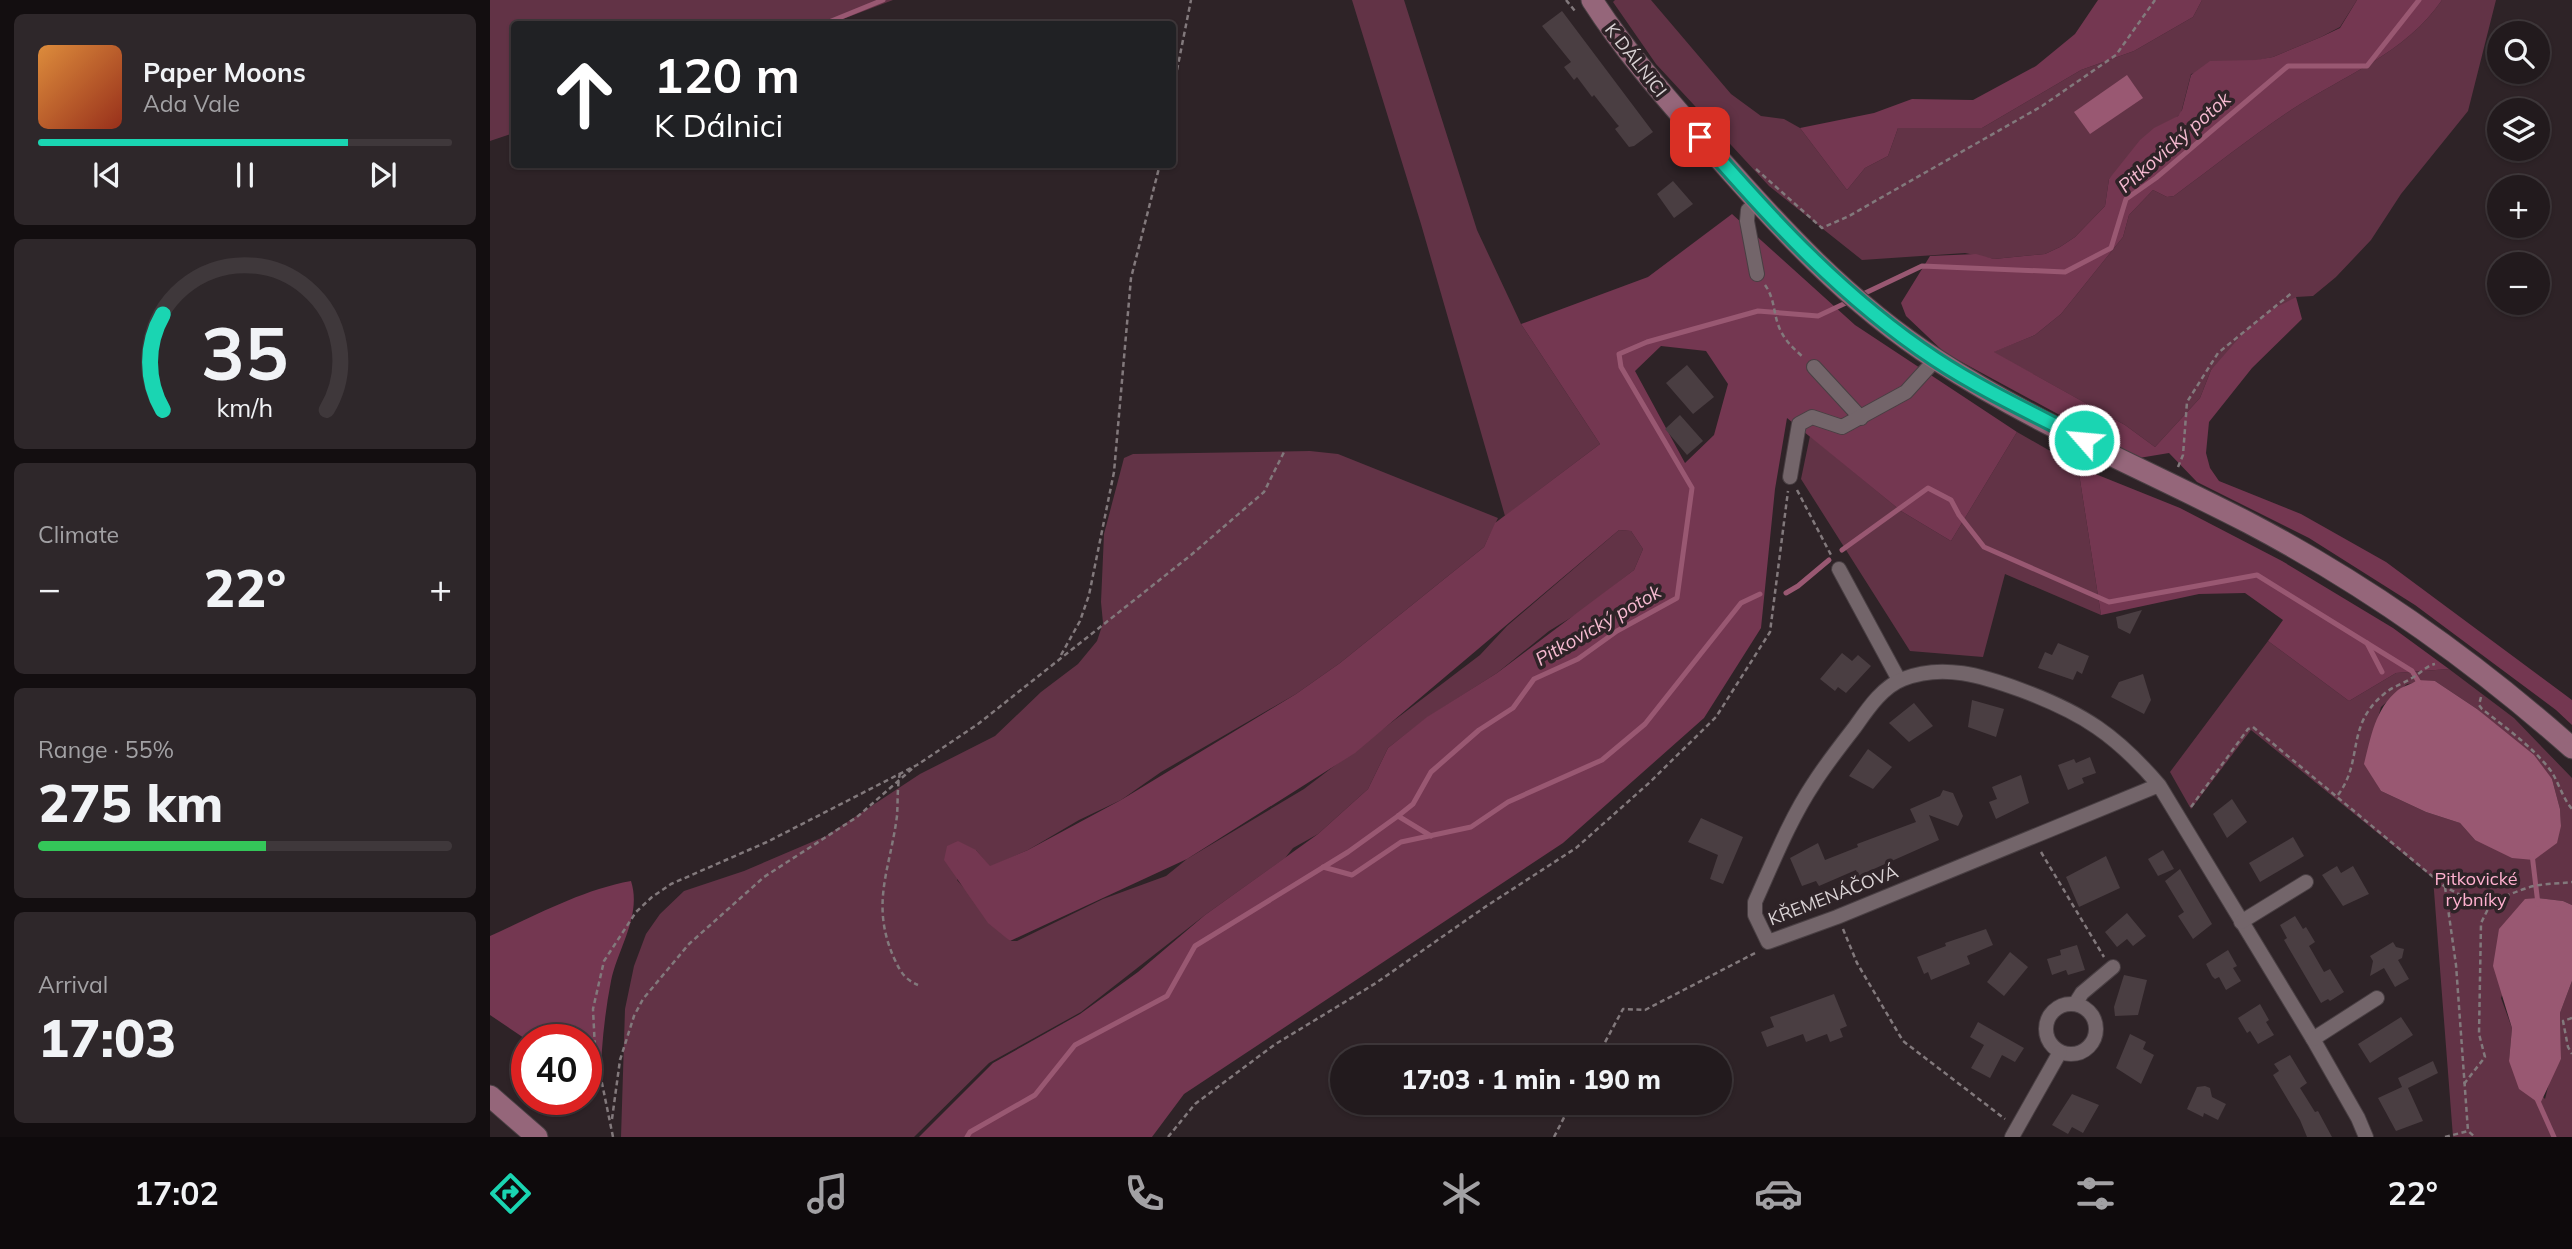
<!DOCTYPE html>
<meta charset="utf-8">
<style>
:root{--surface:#221a1d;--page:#2e272a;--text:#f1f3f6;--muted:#a2a1a4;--line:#3f383b;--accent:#1ad5b2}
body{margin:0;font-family:Mulish,sans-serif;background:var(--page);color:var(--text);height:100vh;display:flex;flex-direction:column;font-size:26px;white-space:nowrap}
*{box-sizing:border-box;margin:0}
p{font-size:23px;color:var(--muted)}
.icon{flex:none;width:38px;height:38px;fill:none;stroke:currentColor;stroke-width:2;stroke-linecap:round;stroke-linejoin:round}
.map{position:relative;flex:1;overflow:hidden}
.panel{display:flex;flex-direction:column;gap:14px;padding:14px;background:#130e10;width:490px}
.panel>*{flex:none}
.banner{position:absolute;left:21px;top:21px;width:665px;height:147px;border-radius:7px;box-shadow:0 2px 5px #0004,0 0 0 2px var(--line);background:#202124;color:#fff;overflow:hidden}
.tools{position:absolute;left:1997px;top:21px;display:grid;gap:14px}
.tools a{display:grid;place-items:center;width:63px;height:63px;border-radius:50%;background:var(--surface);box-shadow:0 2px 5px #0004,0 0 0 2px var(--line);font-size:35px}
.speed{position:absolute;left:21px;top:1024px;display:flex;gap:14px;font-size:35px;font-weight:700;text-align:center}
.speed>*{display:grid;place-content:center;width:91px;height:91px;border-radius:50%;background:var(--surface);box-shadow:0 2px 5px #0004,0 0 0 2px var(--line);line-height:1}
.speed .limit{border:10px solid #d22;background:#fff;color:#111}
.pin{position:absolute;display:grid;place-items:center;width:60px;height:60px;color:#fff;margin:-30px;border-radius:14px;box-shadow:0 4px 10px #0006}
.me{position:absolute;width:77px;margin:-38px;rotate:297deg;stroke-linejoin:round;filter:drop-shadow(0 0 5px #0008)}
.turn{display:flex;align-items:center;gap:24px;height:147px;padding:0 28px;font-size:32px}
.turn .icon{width:91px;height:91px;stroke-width:2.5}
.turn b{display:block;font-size:49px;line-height:60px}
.big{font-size:52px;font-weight:800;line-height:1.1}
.panel .widget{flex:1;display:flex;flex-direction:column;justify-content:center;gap:10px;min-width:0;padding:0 24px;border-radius:10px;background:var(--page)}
.panel .dial{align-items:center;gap:0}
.dial svg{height:182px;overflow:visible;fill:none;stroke:var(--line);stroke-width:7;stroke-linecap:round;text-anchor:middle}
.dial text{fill:var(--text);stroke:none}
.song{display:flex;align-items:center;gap:21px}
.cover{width:84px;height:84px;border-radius:10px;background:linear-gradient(135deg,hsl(30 70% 55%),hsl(10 70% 35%))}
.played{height:7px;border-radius:4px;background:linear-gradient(90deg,var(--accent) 75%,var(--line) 75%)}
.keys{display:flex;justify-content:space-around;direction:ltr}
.heat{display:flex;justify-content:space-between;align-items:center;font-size:38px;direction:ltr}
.charge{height:10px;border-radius:5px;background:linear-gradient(90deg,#34c759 55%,var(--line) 0)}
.trip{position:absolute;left:840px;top:1045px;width:402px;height:70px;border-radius:35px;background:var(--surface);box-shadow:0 2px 5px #0004,0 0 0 2px var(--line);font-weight:800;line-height:70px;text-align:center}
.menu{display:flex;height:112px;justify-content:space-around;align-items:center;background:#0e0a0c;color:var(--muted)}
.menu .icon{width:49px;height:49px}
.menu .selected{color:var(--accent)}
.menu b{font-size:32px;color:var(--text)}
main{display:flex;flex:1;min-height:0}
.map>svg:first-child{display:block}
.green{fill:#623346;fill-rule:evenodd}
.forest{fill:#743751;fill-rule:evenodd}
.water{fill:#995872}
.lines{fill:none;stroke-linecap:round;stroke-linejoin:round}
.stream{stroke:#995872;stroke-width:5}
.building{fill:#4a3e42}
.street-casing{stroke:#493f43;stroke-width:16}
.secondary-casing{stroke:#493f43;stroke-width:23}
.path{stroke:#82797c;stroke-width:2.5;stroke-dasharray:5 3.5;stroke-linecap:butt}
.street{stroke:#73656a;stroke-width:14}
.secondary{stroke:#95667a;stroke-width:21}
.route-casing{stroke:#118a74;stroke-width:18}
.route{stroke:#1ad5b2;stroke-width:12}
.labels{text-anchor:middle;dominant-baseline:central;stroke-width:7;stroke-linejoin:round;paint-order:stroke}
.street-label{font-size:18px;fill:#d9d2d4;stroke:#2e2327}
.park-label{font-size:18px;fill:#ffb1cf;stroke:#2e2327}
.water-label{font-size:19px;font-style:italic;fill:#f5bad0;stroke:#2e2327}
</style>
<main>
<section class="panel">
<div class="widget">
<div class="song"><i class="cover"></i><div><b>Paper Moons</b><p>Ada Vale</p></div></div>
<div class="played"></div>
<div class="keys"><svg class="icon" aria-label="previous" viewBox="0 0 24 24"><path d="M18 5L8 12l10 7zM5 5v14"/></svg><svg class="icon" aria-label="pause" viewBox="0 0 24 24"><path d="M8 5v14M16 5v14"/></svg><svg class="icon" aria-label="next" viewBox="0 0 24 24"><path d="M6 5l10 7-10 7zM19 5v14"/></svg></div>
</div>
<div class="widget dial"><svg viewBox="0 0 100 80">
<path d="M14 69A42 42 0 1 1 86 69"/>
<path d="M14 69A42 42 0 0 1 14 27" stroke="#1ad5b2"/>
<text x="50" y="56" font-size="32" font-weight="700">35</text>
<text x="50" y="72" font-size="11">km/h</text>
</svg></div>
<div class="widget"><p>Climate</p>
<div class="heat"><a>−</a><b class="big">22°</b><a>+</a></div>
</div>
<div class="widget"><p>Range · 55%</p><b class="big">275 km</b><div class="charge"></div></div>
<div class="widget"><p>Arrival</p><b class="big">17:03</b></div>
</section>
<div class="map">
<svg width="2082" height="1137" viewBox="0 0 2082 1137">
<rect width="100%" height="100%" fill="#2e2327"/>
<!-- green -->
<g class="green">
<path d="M0,0H403L340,24H24V133L0,141Z"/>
<path d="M862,0H914L987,230L1031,324L1110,444L1015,516L931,224Z"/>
<path d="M1125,0H1161L1241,94L1271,116L1294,119L1310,128L1357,190L1375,168L1398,156L1408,128H1492L1591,70L1644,51L1703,17L1712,0H1867L1850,27L1831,37L1783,57L1701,74L1691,113L1619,179L1615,206L1585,237L1570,247L1555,254L1504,259L1475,253L1372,260L1279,186L1166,64L1123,2Z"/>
<path d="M1952,0H2006L1978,111L1911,194L1881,240L1846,277L1823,296L1806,297L1721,370L1710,398L1665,447L1635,425L1503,352L1545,335L1571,314L1633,237L1639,215L1663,190L1677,197L1684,196C1723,167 1761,137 1801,110C1853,76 1916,53 1952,0Z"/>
<path d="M1527,432L1588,467L1611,615L1515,574L1493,657L1420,651L1311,479L1320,436L1411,511L1461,541Z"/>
<path d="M820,451L848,454L1008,518L994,547L850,663L806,694L671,772L631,800L589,820L538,850L500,867L486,850L467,880L520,941H527L613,899L676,876L697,859L814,789L990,655L1017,626L1129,530L1141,531L1153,549L1144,570L1090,612L1059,631L1007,673L938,717L898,748L878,789L828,834L803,848L795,858L715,915L591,1012L499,1063L424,1137H131L135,1009L144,966L156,934L170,914L194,891L254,871L336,836L430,774L505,736L551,692L588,664L607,641L613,623L611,602L614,534L634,458L643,454Z"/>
<path d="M1778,641L1859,701L1906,673L1959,669L2024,718L2082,778V905L2073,901L2048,898L2011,998L2022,1028L2019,1061L2055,1099L2060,1079L2071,1059L2070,1013L2082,981V1137H1963L1943,878L1761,730L1701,809L1680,772ZM1945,681L1987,709L2062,779L2070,809L2071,826L1985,840L1970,823L1936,812L1891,791L1875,764L1891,707L1917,684Z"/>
</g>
<!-- forest -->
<g class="forest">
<path d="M1608,0H1712L1703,17L1644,51L1591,70L1492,128H1408L1398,156L1375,168L1357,190L1310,128L1384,113L1422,99L1483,100L1546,66L1585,34Z"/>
<path d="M1867,0H1952C1916,53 1853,76 1801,110C1761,137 1723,167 1684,196L1677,197L1663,190L1639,215L1633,237L1571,314L1545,335L1504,352L1635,425L1665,447L1710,398L1721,370L1755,331L1781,310L1806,297L1812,319L1762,368L1719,422L1716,453L1720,468L1729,481L1811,514L1896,562L2082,700V725L2066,710L1925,605L1819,538L1707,482L1679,453L1649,458L1455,353L1416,316L1411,303L1440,256L1486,254L1504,259L1555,254L1570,247L1585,237L1615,206L1619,179L1650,140L1664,128L1688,116L1692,110L1701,75L1720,61L1766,60L1783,57L1831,37L1850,28Z"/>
<path d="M1242,214L1365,325L1527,432L1461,541L1411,511L1297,418L1285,489L1271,628L1214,718L1073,843L694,1094L662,1137H429L503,1063L590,1014L648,972L715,915L828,834L878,789L898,748L937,717L1007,673L1144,570L1153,549L1141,531L1129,530L865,753L697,859L520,941L498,923L454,860L457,846L468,841L486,850L500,866L538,850L631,800L806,694L850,663L994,547L1005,523L1110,444L1031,324L1158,277ZM1171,346L1216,351L1238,384L1224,435L1195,463L1145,371Z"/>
<path d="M1588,467L1690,508L1792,561L1903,628L1959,669L1906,673L1859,701L1778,641L1793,620L1755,593L1709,594L1611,615Z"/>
<path d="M141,881C152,915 128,948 121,981C114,1017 111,1052 110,1089L96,1080V1040H37L0,1015V936C45,916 91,890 141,881Z"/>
</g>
<!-- water -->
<g class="water">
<path d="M1637,75L1653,98L1600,134L1584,112Z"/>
<path d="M1927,680L1945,681L1987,709L2044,755L2062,779L2070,809L2071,826L2067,843L2044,860L2022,858L1985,840L1970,823L1936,812L1891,791L1874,764C1881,737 1885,709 1908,690C1915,685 1921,685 1927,680Z"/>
<path d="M2048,898L2073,901L2082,905V981L2070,1013L2071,1059L2050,1104L2029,1089L2019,1061L2022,1028L2003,966L2009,929L2035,899Z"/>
</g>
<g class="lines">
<!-- stream -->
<g class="stream">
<path d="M334,24L393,0"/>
<path d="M1371,295L1432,266L1575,272L1621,248L1636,199L1666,178L1798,66H1877L1929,0"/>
<path d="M1352,550L1438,488L1461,500L1469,515L1494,547L1619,602L1767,575L1922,671L1930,684"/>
<path d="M1296,593L1308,586L1339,560"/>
<path d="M1877,643L1892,672"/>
<path d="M908,816L941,836"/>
<path d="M2042,854L2048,904"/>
<path d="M833,867L862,875L911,842L981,827L1018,802L1112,760L1155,724L1251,603L1270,594"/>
<path d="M2047,1099L2064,1137"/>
<path d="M477,1137L480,1132L545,1095L585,1045L677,996L705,946L858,852L908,816L923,804L941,772L989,730L1023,708L1044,679L1088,659L1127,631L1187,598L1202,488L1131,367L1129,354L1157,342L1268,311L1328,316L1360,301"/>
</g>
</g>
<!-- building -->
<g class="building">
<path d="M1072,11L1163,132L1144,146L1139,147L1125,129L1129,126L1127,124L1104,95L1102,97L1087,77L1084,80L1074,67L1081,62L1052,26Z"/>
<path d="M1183,181L1203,204L1184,218L1167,194Z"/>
<path d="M1197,365L1224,397L1203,414L1176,383Z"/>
<path d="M1190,415L1213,441L1197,455L1175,429Z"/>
<path d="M1652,610L1640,634L1628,628L1626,617Z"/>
<path d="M1568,643L1599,656L1592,674L1587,671L1583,680L1548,668L1555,652L1562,655Z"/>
<path d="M1352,653L1362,661L1368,655L1381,666L1356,693L1348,687L1345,691L1330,679Z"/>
<path d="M1653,674L1661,700L1654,714L1621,697L1629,682Z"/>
<path d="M1482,700L1514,709L1506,737L1478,727Z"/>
<path d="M1424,703L1443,726L1419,742L1399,723Z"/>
<path d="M1378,749L1402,767L1383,789L1359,776Z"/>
<path d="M1600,757L1606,773L1592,778L1594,783L1578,790L1568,765L1584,759L1586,763Z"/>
<path d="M1531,775L1539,803L1506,819L1499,802L1507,799L1502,787Z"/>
<path d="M1453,790L1463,793L1473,816L1468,826L1439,815L1449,840L1368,876L1366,870L1329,886L1326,881L1312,886L1300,858L1328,843L1335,860L1368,847L1367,844L1426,822L1420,809L1450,796Z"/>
<path d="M1742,799L1757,822L1737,838L1723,814Z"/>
<path d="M1211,818L1253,837L1233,884L1220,879L1228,855L1198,842Z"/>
<path d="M1803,837L1814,856L1770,882L1759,863Z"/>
<path d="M1673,850L1684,869L1668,876L1658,859Z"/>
<path d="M1616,856L1630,888L1589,907L1576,877Z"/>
<path d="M1847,866L1851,873L1863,866L1879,894L1853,906L1832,875Z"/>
<path d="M1690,869L1722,924L1703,939L1688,916L1694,912L1675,881Z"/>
<path d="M1637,913L1656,936L1643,946L1637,939L1627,947L1615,932Z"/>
<path d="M1805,916L1813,929L1816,927L1825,942L1819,946L1834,972L1840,969L1854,992L1840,1001L1838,999L1831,1003L1794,940L1797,938L1790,925Z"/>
<path d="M1496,929L1503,945L1477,956L1480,964L1441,980L1438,972L1434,974L1427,957L1456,946L1455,943Z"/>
<path d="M1903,942L1906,947L1914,949L1912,958L1908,960L1919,979L1905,987L1894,968L1880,976L1883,961L1880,956Z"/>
<path d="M1587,945L1595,970L1578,975L1576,970L1562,975L1557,959L1571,955L1570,950Z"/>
<path d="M1738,950L1747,966L1743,968L1751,981L1736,990L1729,977L1725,979L1722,976L1716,964Z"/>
<path d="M1520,952L1538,967L1514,996L1497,982Z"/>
<path d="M1634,975L1657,980L1648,1015L1625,1016L1624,1007Z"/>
<path d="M1344,994L1357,1026L1350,1029L1353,1037L1340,1042L1337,1034L1316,1042L1313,1034L1277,1047L1271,1032L1284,1027L1280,1017Z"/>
<path d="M1770,1004L1779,1020L1776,1022L1784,1035L1768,1044L1760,1031L1757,1033L1748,1018Z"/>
<path d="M1911,1017L1923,1035L1880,1063L1868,1044Z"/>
<path d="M1488,1022L1534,1048L1525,1062L1512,1055L1500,1078L1481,1068L1494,1045L1480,1037Z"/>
<path d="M1640,1034L1656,1042L1653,1049L1664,1055L1651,1084L1626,1068Z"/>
<path d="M1800,1055L1817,1083L1810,1088L1825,1112L1828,1111L1842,1137H1817L1810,1120L1783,1075L1789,1071L1784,1064Z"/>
<path d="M1943,1061L1948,1073L1918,1088L1933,1121L1906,1131L1888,1098L1912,1087L1908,1078Z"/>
<path d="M1715,1086L1720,1088L1722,1097L1736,1104L1728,1120L1714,1113L1713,1117L1697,1109L1707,1087Z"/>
<path d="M1582,1094L1609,1105L1593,1133L1582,1127L1578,1134L1562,1125Z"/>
</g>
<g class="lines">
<defs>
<g id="street">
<path d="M1267,203L1258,210L1257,221L1267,274"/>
<path d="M1324,367L1371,418"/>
<path d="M1300,477L1309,424L1322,417L1352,427L1416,392L1446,359"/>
<path d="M1349,569L1409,680"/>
<path d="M1669,785L1347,917L1278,942L1265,915V902C1283,862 1300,819 1324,783C1336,764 1351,745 1365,727C1377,710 1392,687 1413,679C1453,663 1493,676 1531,690C1593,713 1626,735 1669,785L1823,1039L1868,1118L1876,1137"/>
<path d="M1751,922L1816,882"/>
<path d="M1585,1004L1592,993L1623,967"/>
<circle cx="1581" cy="1029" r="25"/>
<path d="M1823,1039L1887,998"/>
<path d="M1522,1137L1570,1052"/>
</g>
<g id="secondary">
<path d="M1102,0C1136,53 1177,99 1219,147C1288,226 1358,303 1447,360C1545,424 1655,469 1759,523C1875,584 1984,661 2082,748"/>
<path d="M0,1096L47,1137"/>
</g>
</defs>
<!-- street casing -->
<use href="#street" class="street-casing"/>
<!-- secondary casing -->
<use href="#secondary" class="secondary-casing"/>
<!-- path -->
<g class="path">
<path d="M1076,0L1085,11"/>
<path d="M682,95L701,0"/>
<path d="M1181,135L1196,156L1202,158"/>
<path d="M1266,169L1332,228L1359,216L1552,106L1626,55L1665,0"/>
<path d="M1275,285C1285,299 1283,312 1289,327C1294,340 1303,348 1313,357"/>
<path d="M1688,467L1693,455L1697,402L1728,353L1803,292"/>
<path d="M1307,490L1341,555"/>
<path d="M571,655L590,621L599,595L624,472L641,278L670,164"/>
<path d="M1991,697L1989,705L1992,709C2016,728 2042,746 2061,771C2069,783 2072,797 2082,809"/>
<path d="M410,773C407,787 408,802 407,816C400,870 380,904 404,958C410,971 414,979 428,985"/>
<path d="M1848,795C1874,760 1855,726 1894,694C1903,686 1913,684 1922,678C1931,673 1936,666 1945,664"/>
<path d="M1701,807L1758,729L1763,727L1954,886C2001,913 1992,903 2037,888C2051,883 2068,884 2082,882"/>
<path d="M1551,852L1614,957"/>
<path d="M1955,887L1966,965L1978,1131"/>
<path d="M1353,929L1367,963L1413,1041L1515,1119"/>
<path d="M2082,1018L2073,1021L2078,1047L2082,1054"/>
<path d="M1107,1057L1133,1009L1155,1010L1267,952"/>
<path d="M1974,1084L1995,1057L1989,1034L1991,923L2000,905"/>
<path d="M122,1119L130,1060L144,1016L153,999L199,944L274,877L367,817L423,768"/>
<path d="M123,1137L105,1049L103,1009L114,961L146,912L162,897L181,884L277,842L427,765L488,724L701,555L774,492L794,452"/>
<path d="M678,1137L705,1104L784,1045L886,983L995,907L1086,848L1159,783L1226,717L1280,632L1298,491"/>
<path d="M1064,1137L1082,1102"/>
<path d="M1955,1137L1978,1131L1985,1137"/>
</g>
<!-- street -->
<use href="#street" class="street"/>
<!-- secondary -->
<use href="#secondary" class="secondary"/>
</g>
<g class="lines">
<defs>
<path id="route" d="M1210,137C1281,219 1353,298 1445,359C1492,390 1544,414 1594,440"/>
</defs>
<!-- route casing -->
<use href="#route" class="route-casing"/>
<!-- route -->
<use href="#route" class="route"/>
</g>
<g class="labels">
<!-- street labels -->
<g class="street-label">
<text transform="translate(1146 60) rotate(52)">K DÁLNICI</text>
<text transform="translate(1343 895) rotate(-21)">KŘEMENÁČOVÁ</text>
</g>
<!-- park labels -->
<g class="park-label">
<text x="1986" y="878">Pitkovické<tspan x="1986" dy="21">rybníky</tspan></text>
</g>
<!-- water labels -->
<g class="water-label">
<text transform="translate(1684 142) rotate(-41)">Pitkovický potok</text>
<text transform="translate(1108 625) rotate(-30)">Pitkovický potok</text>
</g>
</g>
</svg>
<div class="tools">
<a><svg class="icon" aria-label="search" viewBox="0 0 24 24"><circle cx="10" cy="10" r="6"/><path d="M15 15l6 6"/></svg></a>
<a><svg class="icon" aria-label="layers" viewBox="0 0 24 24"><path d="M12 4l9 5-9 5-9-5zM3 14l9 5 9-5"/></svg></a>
<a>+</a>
<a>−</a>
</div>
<div class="speed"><div class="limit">40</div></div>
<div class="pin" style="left:1210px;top:137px;background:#d93025"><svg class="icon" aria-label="arrive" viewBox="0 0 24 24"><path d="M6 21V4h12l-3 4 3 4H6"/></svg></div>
<svg class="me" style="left:1594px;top:440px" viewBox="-20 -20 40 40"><circle r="17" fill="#1ad5b2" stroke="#fff" stroke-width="3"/><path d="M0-11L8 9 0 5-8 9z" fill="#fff"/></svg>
<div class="trip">17:03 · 1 min · 190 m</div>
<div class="banner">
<div class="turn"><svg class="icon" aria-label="ahead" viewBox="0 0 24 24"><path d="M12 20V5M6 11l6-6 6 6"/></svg><div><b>120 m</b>K Dálnici</div></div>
</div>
</div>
</main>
<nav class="menu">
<b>17:02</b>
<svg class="icon selected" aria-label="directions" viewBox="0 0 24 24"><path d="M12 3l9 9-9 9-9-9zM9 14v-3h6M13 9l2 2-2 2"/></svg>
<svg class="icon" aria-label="music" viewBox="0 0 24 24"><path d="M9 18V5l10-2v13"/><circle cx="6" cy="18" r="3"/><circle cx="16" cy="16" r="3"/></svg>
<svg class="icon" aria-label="phone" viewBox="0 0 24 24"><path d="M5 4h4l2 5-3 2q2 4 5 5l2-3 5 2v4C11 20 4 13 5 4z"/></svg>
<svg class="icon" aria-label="climate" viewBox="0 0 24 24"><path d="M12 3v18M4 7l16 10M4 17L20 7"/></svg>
<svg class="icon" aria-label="car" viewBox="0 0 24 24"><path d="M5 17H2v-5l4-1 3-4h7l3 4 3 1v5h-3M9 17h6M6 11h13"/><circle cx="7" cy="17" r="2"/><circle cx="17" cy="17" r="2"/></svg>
<svg class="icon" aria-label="filters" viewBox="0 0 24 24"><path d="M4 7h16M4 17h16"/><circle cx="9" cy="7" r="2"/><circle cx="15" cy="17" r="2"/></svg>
<b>22°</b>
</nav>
